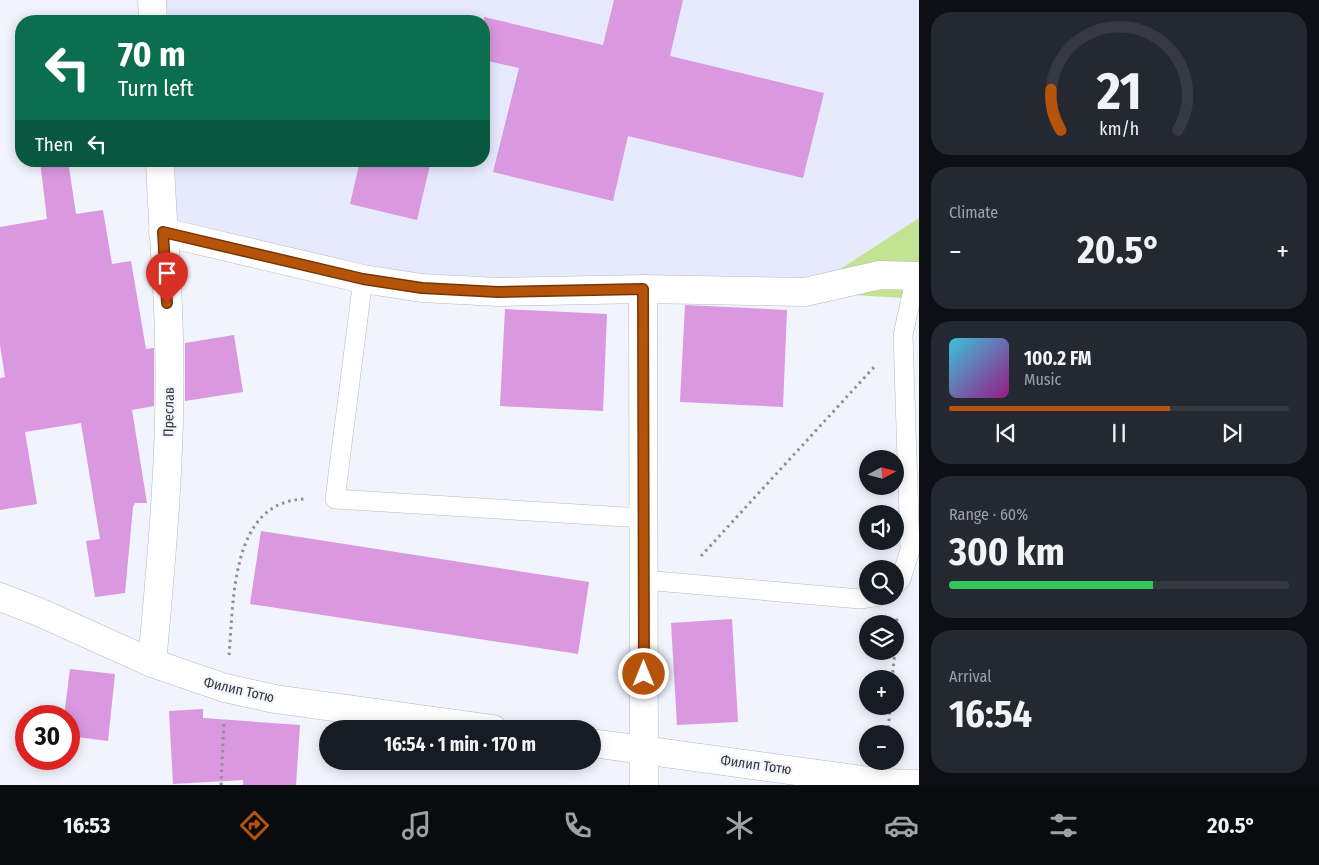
<!DOCTYPE html>
<meta charset="utf-8">
<style>
:root{--surface:#171b24;--page:#242831;--text:#f1f3f6;--muted:#9ea1a6;--line:#363941;--accent:#b45309}
body{margin:0;font-family:"Fira Sans Condensed",sans-serif;background:var(--page);color:var(--text);height:100vh;display:flex;flex-direction:column;font-size:19px;white-space:nowrap}
*{box-sizing:border-box;margin:0}
p{font-size:16px;color:var(--muted)}
.icon{flex:none;width:28px;height:28px;fill:none;stroke:currentColor;stroke-width:2;stroke-linecap:round;stroke-linejoin:round}
.map{position:relative;flex:1;overflow:hidden}
.sheet{display:flex;flex-direction:column;gap:12px;padding:12px;background:#0d0f14;width:400px}
.sheet>*{flex:none}
.guide{position:absolute;left:15px;top:15px;width:475px;height:152px;border-radius:20px;box-shadow:0 2px 12px #0003;background:#0b6e4f;color:#fff;overflow:hidden}
.needle{width:32px;rotate:83deg}
.tools{position:absolute;left:859px;top:450px;display:grid;gap:10px}
.tools a{display:grid;place-items:center;width:45px;height:45px;border-radius:50%;background:var(--surface);box-shadow:0 2px 12px #0003;font-size:25px}
.speed{position:absolute;left:15px;top:705px;display:flex;gap:10px;font-size:25px;font-weight:700;text-align:center}
.speed>*{display:grid;place-content:center;width:65px;height:65px;border-radius:50%;background:var(--surface);box-shadow:0 2px 12px #0003;line-height:1}
.speed .limit{border:8px solid #d22;background:#fff;color:#111}
.pin{position:absolute;display:grid;place-items:center;width:42px;height:42px;color:#fff;margin:-51px -21px;border-radius:50% 50% 50% 0;rotate:-45deg;box-shadow:0 0 5px #0007}
.pin .icon{rotate:45deg}
.me{position:absolute;width:55px;margin:-28px;rotate:0deg;stroke-linejoin:round;filter:drop-shadow(0 0 4px #0008)}
.turn{display:flex;align-items:center;gap:18px;height:105px;padding:0 20px;font-size:22px}
.turn .icon{width:65px;height:65px;stroke-width:2.5}
.turn b{display:block;font-size:35px;line-height:42px}
.then{display:flex;align-items:center;height:48px;padding:0 20px;background:#0003;gap:10px;font-size:19px}
.big{font-size:38px;font-weight:700;line-height:1.1}
.sheet .tile{flex:1;display:flex;flex-direction:column;justify-content:center;gap:8px;min-width:0;padding:0 18px;border-radius:20px;background:var(--page)}
.sheet .dial{align-items:center;gap:0}
.dial svg{height:130px;overflow:visible;fill:none;stroke:var(--line);stroke-width:7;stroke-linecap:round;text-anchor:middle}
.dial text{fill:var(--text);stroke:none}
.song{display:flex;align-items:center;gap:15px}
.cover{width:60px;height:60px;border-radius:8px;background:linear-gradient(135deg,hsl(190 70% 55%),hsl(310 70% 35%))}
.played{height:5px;border-radius:2px;background:linear-gradient(90deg,var(--accent) 65%,var(--line) 65%)}
.keys{display:flex;justify-content:space-around;direction:ltr}
.heat{display:flex;justify-content:space-between;align-items:center;font-size:28px;direction:ltr}
.charge{height:8px;border-radius:4px;background:linear-gradient(90deg,#34c759 60%,var(--line) 0)}
.trip{position:absolute;left:319px;top:720px;width:282px;height:50px;border-radius:25px;background:var(--surface);box-shadow:0 2px 12px #0003;font-weight:700;line-height:50px;text-align:center}
.tab-bar{display:flex;height:80px;justify-content:space-around;align-items:center;background:#090b0e;color:var(--muted)}
.tab-bar .icon{width:35px;height:35px}
.tab-bar .on{color:var(--accent)}
.tab-bar b{font-size:22px;color:var(--text)}
main{display:flex;flex:1;min-height:0}
.map>svg:first-child{display:block}
.built{fill:#e7eafc}
.green{fill:#c3e292}
.building{fill:#d998df}
.lines{fill:none;stroke-linecap:round;stroke-linejoin:round}
.service-casing{stroke:#b6b8c2;stroke-width:20}
.minor-casing{stroke:#b6b8c2;stroke-width:29}
.path{stroke:#8f9097;stroke-width:3;stroke-dasharray:2.5 4;stroke-linecap:butt}
.service{stroke:#fff;stroke-width:19}
.minor{stroke:#fff;stroke-width:28}
.route-casing{stroke:#753606;stroke-width:12}
.route{stroke:#b45309;stroke-width:9}
.labels{text-anchor:middle;dominant-baseline:central;stroke-width:4;stroke-linejoin:round;paint-order:stroke}
.street-label{font-size:14px;fill:#36373a;stroke:#f1f3fd}
</style>
<main>
<div class="map">
<svg width="919" height="785" viewBox="0 0 919 785">
<rect width="100%" height="100%" fill="#f1f3fd"/>
<!-- built -->
<path class="built" d="M150,0H919V218L805,292H498L163,232L159,161H484V21H151Z"/>
<!-- green -->
<path class="green" d="M919,218V299L805,292Z"/>
<!-- building -->
<g class="building">
<path d="M614,0H683L670,56L824,93L803,178L628,136L613,201L493,172L519,68L484,60V17L603,45Z"/>
<path d="M40,161H68L76,214L103,210L112,264L131,261L146,349L154,348V406L132,410L147,503H135L133,507L125,593L95,597L86,541L100,539L81,423L25,432L37,504L0,510V378L5,377L0,345V227L47,219Z"/>
<path d="M360,161H431L417,220L350,204Z"/>
<path d="M685,305L787,310L783,407L680,402Z"/>
<path d="M505,309L607,314L603,411L500,406Z"/>
<path d="M234,335L243,392L185,401V343Z"/>
<path d="M261,531L589,582L578,654L250,604Z"/>
<path d="M732,619L738,722L677,725L671,623Z"/>
<path d="M70,669L115,674L108,741L69,736V716H64Z"/>
<path d="M203,709V718L300,725L296,785H243V780L173,784L169,711Z"/>
</g>
<g class="lines">
<defs>
<g id="service">
<path d="M363,279L335,499L643,518"/>
<path d="M644,580L860,599L879,596"/>
<path d="M895,585L901,579L910,550L903,335L916,276"/>
</g>
<g id="minor">
<path d="M152,0L153,21"/>
<path d="M163,232L363,279L422,288L498,292L643,289L805,292L880,275L919,276"/>
<path d="M643,289L644,785"/>
<path d="M0,597L39,612L152,663L225,688L275,699L493,729"/>
<path d="M152,663C162,555 172,447 169,339C168,280 162,220 160,161"/>
<path d="M592,743L884,783L919,784"/>
</g>
</defs>
<!-- service casing -->
<use href="#service" class="service-casing"/>
<!-- minor casing -->
<use href="#minor" class="minor-casing"/>
<!-- path -->
<g class="path">
<path d="M701,556L876,365"/>
<path d="M895,647L897,617"/>
<path d="M229,655C234,601 230,500 306,499"/>
<path d="M892,679L895,651"/>
<path d="M888,734L890,706"/>
<path d="M221,785L224,721"/>
</g>
<!-- service -->
<use href="#service" class="service"/>
<!-- minor -->
<use href="#minor" class="minor"/>
</g>
<g class="lines">
<defs>
<path id="route" d="M167,303L163,232L363,279L422,288L498,292L643,289L644,674"/>
</defs>
<!-- route casing -->
<use href="#route" class="route-casing"/>
<!-- route -->
<use href="#route" class="route"/>
</g>
<g class="labels">
<!-- street labels -->
<g class="street-label">
<text transform="translate(169 412) rotate(-89)">Преслав</text>
<text transform="translate(239 690) rotate(13)">Филип Тотю</text>
<text transform="translate(756 765) rotate(8)">Филип Тотю</text>
</g>
</g>
</svg>
<div class="tools">
<a><svg class="needle" viewBox="-14 -14 28 28"><path d="M0-13l5 13h-10z" fill="#e53935"/><path d="M0 13l5-13h-10z" fill="#9ea1a6"/></svg></a>
<a><svg class="icon" aria-label="sound" viewBox="0 0 24 24"><path d="M4 9h4l5-4v14l-5-4H4zM17 9q2 3 0 6"/></svg></a>
<a><svg class="icon" aria-label="search" viewBox="0 0 24 24"><circle cx="10" cy="10" r="6"/><path d="M15 15l6 6"/></svg></a>
<a><svg class="icon" aria-label="layers" viewBox="0 0 24 24"><path d="M12 4l9 5-9 5-9-5zM3 14l9 5 9-5"/></svg></a>
<a>+</a>
<a>−</a>
</div>
<div class="speed"><div class="limit">30</div></div>
<div class="pin" style="left:167px;top:303px;background:#d93025"><svg class="icon" aria-label="arrive" viewBox="0 0 24 24"><path d="M6 21V4h12l-3 4 3 4H6"/></svg></div>
<svg class="me" style="left:644px;top:674px" viewBox="-20 -20 40 40"><circle r="17" fill="#b45309" stroke="#fff" stroke-width="3"/><path d="M0-11L8 9 0 5-8 9z" fill="#fff"/></svg>
<div class="trip">16:54 · 1 min · 170 m</div>
<div class="guide">
<div class="turn"><svg class="icon" aria-label="left" viewBox="0 0 24 24"><path d="M17 20v-9H6M10 6l-5 5 5 5"/></svg><div><b>70 m</b>Turn left</div></div>
<div class="then">Then<svg class="icon" aria-label="left" viewBox="0 0 24 24"><path d="M17 20v-9H6M10 6l-5 5 5 5"/></svg></div>
</div>
</div>
<section class="sheet">
<div class="tile dial"><svg viewBox="0 0 100 80">
<path d="M14 69A42 42 0 1 1 86 69"/>
<path d="M14 69A42 42 0 0 1 8 44" stroke="#b45309"/>
<text x="50" y="56" font-size="32" font-weight="700">21</text>
<text x="50" y="72" font-size="11">km/h</text>
</svg></div>
<div class="tile"><p>Climate</p>
<div class="heat"><a>−</a><b class="big">20.5°</b><a>+</a></div>
</div>
<div class="tile">
<div class="song"><i class="cover"></i><div><b>100.2 FM</b><p>Music</p></div></div>
<div class="played"></div>
<div class="keys"><svg class="icon" aria-label="previous" viewBox="0 0 24 24"><path d="M18 5L8 12l10 7zM5 5v14"/></svg><svg class="icon" aria-label="pause" viewBox="0 0 24 24"><path d="M8 5v14M16 5v14"/></svg><svg class="icon" aria-label="next" viewBox="0 0 24 24"><path d="M6 5l10 7-10 7zM19 5v14"/></svg></div>
</div>
<div class="tile"><p>Range · 60%</p><b class="big">300 km</b><div class="charge"></div></div>
<div class="tile"><p>Arrival</p><b class="big">16:54</b></div>
</section>
</main>
<nav class="tab-bar">
<b>16:53</b>
<svg class="icon on" aria-label="directions" viewBox="0 0 24 24"><path d="M12 3l9 9-9 9-9-9zM9 14v-3h6M13 9l2 2-2 2"/></svg>
<svg class="icon" aria-label="music" viewBox="0 0 24 24"><path d="M9 18V5l10-2v13"/><circle cx="6" cy="18" r="3"/><circle cx="16" cy="16" r="3"/></svg>
<svg class="icon" aria-label="phone" viewBox="0 0 24 24"><path d="M5 4h4l2 5-3 2q2 4 5 5l2-3 5 2v4C11 20 4 13 5 4z"/></svg>
<svg class="icon" aria-label="climate" viewBox="0 0 24 24"><path d="M12 3v18M4 7l16 10M4 17L20 7"/></svg>
<svg class="icon" aria-label="car" viewBox="0 0 24 24"><path d="M5 17H2v-5l4-1 3-4h7l3 4 3 1v5h-3M9 17h6M6 11h13"/><circle cx="7" cy="17" r="2"/><circle cx="17" cy="17" r="2"/></svg>
<svg class="icon" aria-label="filters" viewBox="0 0 24 24"><path d="M4 7h16M4 17h16"/><circle cx="9" cy="7" r="2"/><circle cx="15" cy="17" r="2"/></svg>
<b>20.5°</b>
</nav>
